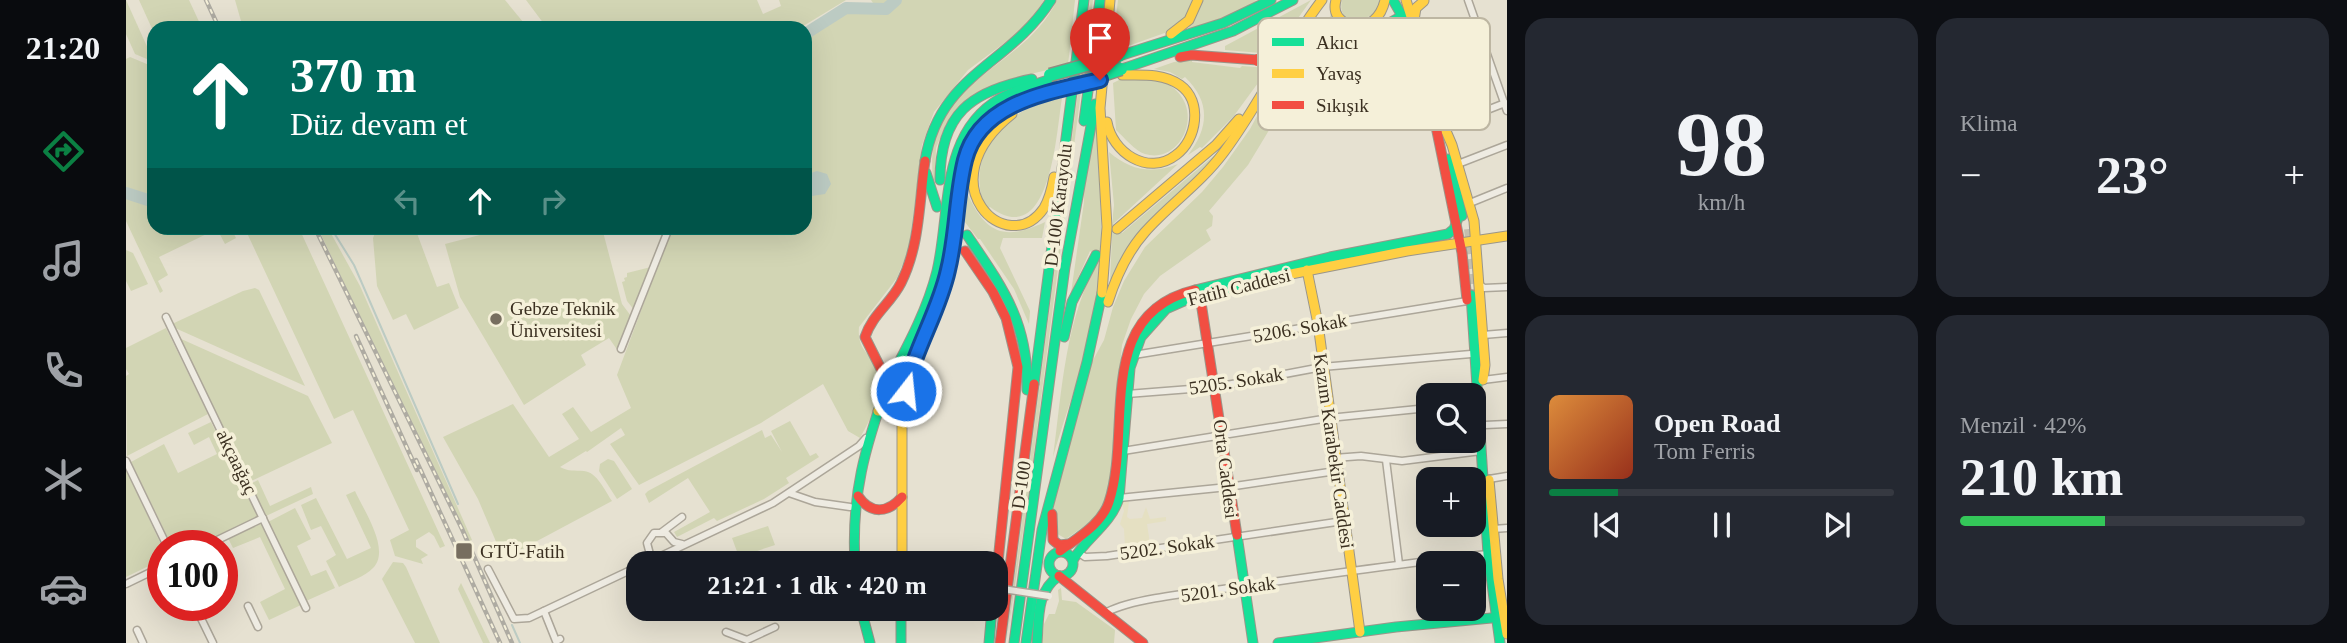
<!DOCTYPE html>
<html lang="tr">
<meta charset="utf-8">
<style>
:root{--surface:#171b24;--page:#242831;--text:#f1f3f6;--muted:#9ea1a6;--line:#363941;--accent:#0b8043}
body{margin:0;font-family:"Times New Roman",serif;background:var(--page);color:var(--text);height:100vh;display:flex;flex-direction:column;font-size:26px;white-space:nowrap}
*{box-sizing:border-box;margin:0}
p{font-size:23px;color:var(--muted)}
.icon{flex:none;width:38px;height:38px;fill:none;stroke:currentColor;stroke-width:2;stroke-linecap:round;stroke-linejoin:round}
.map{position:relative;flex:1;overflow:hidden}
.details{display:flex;flex-direction:column;gap:18px;padding:18px;background:#0d0f14;width:840px}
.details>*{flex:none}
.guide{position:absolute;left:21px;top:21px;width:665px;height:214px;border-radius:21px;box-shadow:0 7px 28px #0002;background:#00695c;color:#fff;overflow:hidden}
.controls{position:absolute;left:1290px;top:383px;display:grid;gap:14px}
.controls a{display:grid;place-items:center;width:70px;height:70px;border-radius:14px;background:var(--surface);box-shadow:0 7px 28px #0002;font-size:35px}
.speed{position:absolute;left:21px;top:530px;display:flex;gap:14px;font-size:35px;font-weight:700;text-align:center}
.speed>*{display:grid;place-content:center;width:91px;height:91px;border-radius:50%;background:var(--surface);box-shadow:0 7px 28px #0002;line-height:1}
.speed .limit{border:10px solid #d22;background:#fff;color:#111}
.pin{position:absolute;display:grid;place-items:center;width:60px;height:60px;color:#fff;margin:-72px -30px;border-radius:50% 50% 50% 0;rotate:-45deg;box-shadow:0 0 7px #0007}
.pin .icon{rotate:45deg}
.me{position:absolute;width:77px;margin:-38px;rotate:16deg;stroke-linejoin:round;filter:drop-shadow(0 0 5px #0008)}
.turn{display:flex;align-items:center;gap:24px;height:147px;padding:0 28px;font-size:32px}
.turn .icon{width:91px;height:91px;stroke-width:2.5}
.turn b{display:block;font-size:49px;line-height:60px}
.lanes{display:flex;align-items:center;height:66px;padding:0 28px;background:#0003;justify-content:center;gap:35px;direction:ltr}
.lanes .off{opacity:.35}
.big{font-size:52px;font-weight:700;line-height:1.1}
.details .tile{flex:1;display:flex;flex-direction:column;justify-content:center;gap:10px;min-width:0;padding:0 24px;border-radius:21px;background:var(--page)}
.details .dial{align-items:center;gap:0}
.dial b{font-size:91px;line-height:1}
.song{display:flex;align-items:center;gap:21px}
.cover{width:84px;height:84px;border-radius:10px;background:linear-gradient(135deg,hsl(30 70% 55%),hsl(10 70% 35%))}
.played{height:7px;border-radius:4px;background:linear-gradient(90deg,var(--accent) 20%,var(--line) 20%)}
.keys{display:flex;justify-content:space-around;direction:ltr}
.heat{display:flex;justify-content:space-between;align-items:center;font-size:38px;direction:ltr}
.charge{height:10px;border-radius:5px;background:linear-gradient(90deg,#34c759 42%,var(--line) 0)}
.details .tiles{flex:1;display:grid;gap:18px;grid-template-columns:repeat(2,1fr)}
.trip{position:absolute;left:500px;top:551px;width:382px;height:70px;border-radius:21px;background:var(--surface);box-shadow:0 7px 28px #0002;font-weight:700;line-height:70px;text-align:center}
main{display:flex;flex:1;min-height:0}
.dock{display:flex;flex-direction:column;width:126px;justify-content:space-around;align-items:center;background:#090b0e;color:var(--muted)}
.dock .icon{width:49px;height:49px}
.dock .current{color:var(--accent)}
.dock b{font-size:32px;color:var(--text)}
.map>svg:first-child{display:block}
.farmland{fill:#e5e0c2}
.green{fill:#d2d5b4}
.water{fill:#bccbc3}
.lines{fill:none;stroke-linecap:round;stroke-linejoin:round}
.stream{stroke:#bccbc3;stroke-width:2}
.river{stroke:#bccbc3;stroke-width:12}
.primary-tunnel{stroke:#c4beae;stroke-width:10;stroke-dasharray:10 5;stroke-linecap:butt}
.street-casing{stroke:#aca699;stroke-width:9}
.fast-casing{stroke:#9b968a;stroke-width:11}
.slow-casing{stroke:#9b968a;stroke-width:11}
.jam-casing{stroke:#9b968a;stroke-width:11}
.street{stroke:#eeebe2;stroke-width:6}
.fast{stroke:#16e098;stroke-width:9}
.slow{stroke:#ffcf43;stroke-width:9}
.jam{stroke:#f24e42;stroke-width:9}
.rail-casing{stroke:#aeaba2;stroke-width:4.5}
.rail{stroke:#f5f0d9;stroke-width:2;stroke-dasharray:5;stroke-linecap:butt}
.street-bridge-casing{stroke:#aca699;stroke-width:9;stroke-linecap:butt}
.fast-bridge-casing{stroke:#918c80;stroke-width:15;stroke-linecap:butt}
.jam-bridge-casing{stroke:#918c80;stroke-width:15;stroke-linecap:butt}
.street-bridge{stroke:#eeebe2;stroke-width:6}
.fast-bridge{stroke:#16e098;stroke-width:12}
.jam-bridge{stroke:#f24e42;stroke-width:12}
.route-casing{stroke:#114b97;stroke-width:18}
.route{stroke:#1a73e8;stroke-width:12}
.poi-dot{fill:#776e5f;stroke:#f5f0d9;stroke-width:2.5}
.labels{text-anchor:middle;dominant-baseline:central;stroke-width:7;stroke-linejoin:round;paint-order:stroke}
.street-label{font-size:19px;fill:#3b3021;stroke:#f5f0d9}
.poi-label{font-size:19px;fill:#3b3021;stroke:#f5f0d9;text-anchor:start}
.key{fill:#f5f0d9;stroke:#bdb6a2;stroke-width:2}
.key-label{font-size:19px;fill:#3b3021}
</style>
<main>
<nav class="dock">
<b>21:20</b>
<svg class="icon current" aria-label="directions" viewBox="0 0 24 24"><path d="M12 3l9 9-9 9-9-9zM9 14v-3h6M13 9l2 2-2 2"/></svg>
<svg class="icon" aria-label="music" viewBox="0 0 24 24"><path d="M9 18V5l10-2v13"/><circle cx="6" cy="18" r="3"/><circle cx="16" cy="16" r="3"/></svg>
<svg class="icon" aria-label="phone" viewBox="0 0 24 24"><path d="M5 4h4l2 5-3 2q2 4 5 5l2-3 5 2v4C11 20 4 13 5 4z"/></svg>
<svg class="icon" aria-label="climate" viewBox="0 0 24 24"><path d="M12 3v18M4 7l16 10M4 17L20 7"/></svg>
<svg class="icon" aria-label="car" viewBox="0 0 24 24"><path d="M5 17H2v-5l4-1 3-4h7l3 4 3 1v5h-3M9 17h6M6 11h13"/><circle cx="7" cy="17" r="2"/><circle cx="17" cy="17" r="2"/></svg>
</nav>
<div class="map">
<svg width="1381" height="643" viewBox="0 0 1381 643">
<rect width="100%" height="100%" fill="#e6e1d1"/>
<!-- farmland -->
<path class="farmland" d="M999,500L1003,502L1001,517L1004,519L1016,518L1020,507L1024,519L1040,517V521L1021,524L1024,544L999,547L998,529L994,524L998,511L996,502Z"/>
<!-- green -->
<g class="green">
<path d="M0,0L28,62L9,54L0,34Z"/>
<path d="M13,0H63L76,28H28V33Z"/>
<path d="M109,0H379L402,28H117Z"/>
<path d="M400,0H631L637,14L655,6L653,0H720L674,28H421Z"/>
<path d="M745,0H918L901,26L842,70L808,112L796,145L783,248L771,278L733,327C731,351 744,352 753,370C762,387 743,422 734,438L722,431L697,384L635,423L513,485L484,444L499,435L495,428L461,452L460,451L434,467C443,472 448,470 458,471C471,472 479,491 486,501L383,556H378L374,551L352,499L317,437L387,404L423,457L453,439L436,414L447,407L465,432L505,408L491,375L546,228H679V34L720,8L751,9Z"/>
<path d="M931,0H949L942,65L880,80L820,124L810,148L809,180L807,179C796,80 898,71 931,0Z"/>
<path d="M964,0H967L901,506L880,643Z"/>
<path d="M992,0H1069L1064,15L1047,30L988,51H986Z"/>
<path d="M1076,0H1128L1132,1L1116,10L1061,31Z"/>
<path d="M1185,0L1160,35L1162,36L1153,49L1135,53L1099,50V46Z"/>
<path d="M1216,0H1255L1252,12L1231,22C1218,20 1213,12 1216,0Z"/>
<path d="M1205,14L1233,31L1186,45L1200,26Z"/>
<path d="M4,57L28,67V197L0,187V59Z"/>
<path d="M1066,60V62L1114,68L1116,66L1143,68L1107,117L1076,148L1074,147L1062,155C1083,128 1085,102 1059,77L1056,79L1044,72L1028,69L1048,62Z"/>
<path d="M1172,61L1177,66L1172,75V82L1122,165L1083,211L1087,216L1086,226L1080,230L1085,240L1034,276L1018,294L1005,319L996,345L984,480L979,503L968,519L940,539L930,533L927,509L961,371L978,340L987,307L998,281L1019,247L1076,192L1097,167L1124,129L1158,66Z"/>
<path d="M997,78C1007,78 1020,76 1030,79C1086,97 1059,166 1019,154C1009,151 998,137 990,130L987,83Z"/>
<path d="M936,98C930,133 925,252 864,207L861,209C844,179 857,143 882,122C897,108 917,102 936,98Z"/>
<path d="M971,116C971,177 980,238 972,298C965,348 941,408 927,457C936,391 939,317 974,258L964,251L945,293L958,202L957,185Z"/>
<path d="M1097,148L984,281L987,214L988,205L983,152C1005,171 1026,174 1052,164L987,224L996,233Z"/>
<path d="M837,194L842,195C860,234 879,241 919,222L916,238H877L874,248L904,311L903,324L888,289L854,239H852L835,217Z"/>
<path d="M0,198L28,207V228H93L107,232L110,238L99,244L91,229L33,257L42,275L32,281L37,291L34,293L0,221Z"/>
<path d="M173,228L319,546L314,548L308,536L303,532L290,540V547L302,555L295,559L297,564L269,556L264,540L283,530L227,410L208,419L120,231Z"/>
<path d="M192,228H202L234,286L346,540L343,541L241,333Z"/>
<path d="M251,228H289L311,287L323,283L333,308L288,330L280,314L267,320L251,286L247,238Z"/>
<path d="M381,228H476L496,304L505,316L492,351L483,338L455,355L460,365L398,405L334,297L319,244Z"/>
<path d="M0,250L7,253L22,284L5,291L0,281Z"/>
<path d="M525,267L509,311L501,301L496,282L499,281L498,278L501,277V273Z"/>
<path d="M129,288L133,290L179,386L49,328L46,324L117,291Z"/>
<path d="M40,328L82,414L1,456L0,376L3,374L0,369V348Z"/>
<path d="M53,338L182,396L206,443L123,482Z"/>
<path d="M664,421L684,456L690,453L693,457L660,478L663,483L638,499L591,521L588,518L551,537L548,532L584,512L562,478L523,503L519,494L522,491L636,430L639,438L645,435L656,452L645,431Z"/>
<path d="M85,422L132,516L71,546H46L5,462L38,444L52,473L91,454L83,437L68,445L62,433Z"/>
<path d="M482,459L488,461L506,489L491,499L473,471L474,464Z"/>
<path d="M0,469L37,549V559L0,577Z"/>
<path d="M132,480L144,506L185,487L187,494L140,516L124,484Z"/>
<path d="M229,491C238,511 265,550 247,568C238,577 224,581 213,587L200,561L210,555L195,526L185,530L175,505L190,498L221,559L245,548L220,495Z"/>
<path d="M169,508L185,539L171,546L185,576L200,570L209,588L180,601L142,522Z"/>
<path d="M136,523L175,605L143,620L134,602L159,589L134,537L107,548L102,538Z"/>
<path d="M642,526L649,545L613,557L606,538Z"/>
<path d="M267,562L277,563L280,567L314,643H289L256,579Z"/>
<path d="M335,583L364,643H357L332,589Z"/>
<path d="M935,588L936,600L950,602L989,630L988,643H916L918,624L923,614H929L933,601L932,590Z"/>
</g>
<!-- water -->
<path class="water" d="M691,171L701,174L705,184L699,194L686,196L679,189V175Z"/>
<g class="lines">
<!-- stream -->
<g class="stream">
<path d="M205,228L228,265L332,504"/>
<path d="M386,625L394,643"/>
</g>
<!-- river -->
<g class="river">
<path d="M679,34L720,8L760,9L770,0"/>
<path d="M0,193L28,202"/>
</g>
<!-- primary-tunnel -->
<path class="primary-tunnel" d="M1343,229L1350,295"/>
<defs>
<g id="street">
<path d="M1342,0L1381,111"/>
<path d="M1316,118L1328,123L1379,103"/>
<path d="M1332,164L1381,145"/>
<path d="M1344,203L1381,188"/>
<path d="M1354,285L1358,288L1381,287"/>
<path d="M40,317L180,608"/>
<path d="M1357,335L1381,333"/>
<path d="M495,349L543,228"/>
<path d="M1008,355L1341,301"/>
<path d="M1357,380L1381,377"/>
<path d="M1001,394L1090,387L1196,367L1345,354"/>
<path d="M1359,425L1381,424"/>
<path d="M997,451L1203,418L1302,408"/>
<path d="M1208,458L1235,456L1276,461L1355,451"/>
<path d="M1260,460L1273,564"/>
<path d="M0,461L41,546"/>
<path d="M1363,479L1381,476"/>
<path d="M663,493L689,502L724,507"/>
<path d="M993,498L1102,487L1210,471"/>
<path d="M1348,509L1358,508"/>
<path d="M1367,529L1381,528"/>
<path d="M536,532L556,517"/>
<path d="M79,546L137,518"/>
<path d="M950,554L953,553L959,557L981,556L1217,521"/>
<path d="M523,561L525,558L521,543L528,533H540L548,542L556,544"/>
<path d="M518,564L647,503L733,446L740,438"/>
<path d="M362,569L388,619L403,618L513,566"/>
<path d="M0,584L37,566"/>
<path d="M69,606L87,643"/>
<path d="M122,606L132,627"/>
<path d="M418,611L430,641L434,639"/>
<path d="M981,612C1010,597 1077,592 1112,587C1195,575 1278,563 1362,554"/>
<path d="M11,630L17,643"/>
<path d="M600,632L621,640L649,627"/>
</g>
<g id="fast">
<path d="M1267,0L1279,21L1310,118"/>
<path d="M1252,29L1276,16"/>
<path d="M993,56L1097,23L1145,0"/>
<path d="M999,68L1107,31L1167,0"/>
<path d="M958,121L974,0"/>
<path d="M1322,159L1336,216"/>
<path d="M799,161C813,74 883,66 925,0"/>
<path d="M800,173L811,207"/>
<path d="M814,180C814,114 845,91 906,79"/>
<path d="M841,235C877,288 903,323 901,390"/>
<path d="M1069,290L1204,257L1322,234L1328,229L1331,221"/>
<path d="M1345,295L1362,554L1374,643"/>
<path d="M938,337L946,302L970,255"/>
<path d="M762,383C781,347 801,311 811,271C825,212 813,133 875,98C891,90 908,85 925,79"/>
<path d="M908,384L958,0"/>
<path d="M776,413L784,369L810,309L823,268L839,158L848,139L865,119L882,107L929,91"/>
<path d="M1111,535L1127,643"/>
<circle cx="935" cy="564" r="12"/>
<path d="M947,560C961,537 985,524 993,498L1004,368L1015,337L1040,309L1065,298L1160,275"/>
<path d="M729,564C725,495 739,447 762,383"/>
<path d="M735,609L744,643"/>
<path d="M775,609V643"/>
<path d="M863,643L866,609"/>
<path d="M888,643L939,267L969,104"/>
<path d="M900,643L916,530L961,362L976,293"/>
<path d="M911,643C913,619 910,591 933,576"/>
<path d="M1152,643L1270,627L1376,617"/>
</g>
<g id="slow">
<path d="M1210,0C1206,15 1214,20 1226,28C1244,27 1255,18 1259,0"/>
<path d="M1280,0L1316,120"/>
<path d="M1288,20L1290,8L1298,1"/>
<path d="M1045,34L1063,20L1072,0"/>
<path d="M1167,56L1268,32L1281,40L1291,57"/>
<path d="M886,114C798,184 882,261 918,208C924,198 926,188 928,177"/>
<path d="M981,122C986,152 1022,177 1050,155C1071,140 1077,101 1054,85C1037,73 1016,75 996,75"/>
<path d="M1317,124L1326,145L1348,221L1359,365L1357,380"/>
<path d="M991,229L1090,145L1113,119"/>
<path d="M1181,270L1192,324L1234,632"/>
<path d="M1160,275L1281,251L1381,236"/>
<path d="M976,293L981,227L974,108L984,0"/>
<path d="M982,302C990,277 1002,251 1019,232C1044,204 1075,183 1098,152C1134,104 1159,48 1196,0"/>
<path d="M752,411L765,404L776,413V564"/>
<path d="M1363,480L1372,579L1381,634"/>
</g>
<g id="jam">
<path d="M1054,57L1065,55L1132,60"/>
<path d="M1307,112L1336,253L1341,300"/>
<path d="M839,251L867,292L880,318L892,367L870,581"/>
<path d="M1074,296L1111,535"/>
<path d="M762,383L739,337C746,315 765,303 775,283C794,245 793,202 799,161"/>
<path d="M732,496C745,515 762,513 776,497"/>
<path d="M926,514L927,540L933,545L943,544"/>
<path d="M934,551C951,538 976,524 983,502C1007,430 967,314 1069,290"/>
<path d="M933,576L1017,643"/>
<path d="M874,643L908,384"/>
</g>
</defs>
<!-- street casing -->
<use href="#street" class="street-casing"/>
<!-- fast casing -->
<use href="#fast" class="fast-casing"/>
<!-- slow casing -->
<use href="#slow" class="slow-casing"/>
<!-- jam casing -->
<use href="#jam" class="jam-casing"/>
<!-- street -->
<use href="#street" class="street"/>
<!-- fast -->
<use href="#fast" class="fast"/>
<!-- slow -->
<use href="#slow" class="slow"/>
<!-- jam -->
<use href="#jam" class="jam"/>
<defs>
<g id="rail">
<path d="M80,0L93,28"/>
<path d="M189,228L336,529L386,643"/>
<path d="M230,336L291,470"/>
<path d="M290,460L374,643"/>
</g>
</defs>
<!-- rail casing -->
<use href="#rail" class="rail-casing"/>
<!-- rail -->
<use href="#rail" class="rail"/>
<defs>
<path id="street-bridge" d="M870,588L923,596"/>
<g id="fast-bridge">
<path d="M924,75L993,56"/>
<path d="M929,91L995,69"/>
</g>
<path id="jam-bridge" d="M1132,60L1167,56"/>
</defs>
<!-- street-bridge casing -->
<use href="#street-bridge" class="street-bridge-casing"/>
<!-- fast-bridge casing -->
<use href="#fast-bridge" class="fast-bridge-casing"/>
<!-- jam-bridge casing -->
<use href="#jam-bridge" class="jam-bridge-casing"/>
<!-- street-bridge -->
<use href="#street-bridge" class="street-bridge"/>
<!-- fast-bridge -->
<use href="#fast-bridge" class="fast-bridge"/>
<!-- jam-bridge -->
<use href="#jam-bridge" class="jam-bridge"/>
</g>
<g class="lines">
<defs>
<path id="route" d="M780,391C788,349 813,312 822,270C831,234 830,196 839,160C854,101 925,92 974,80"/>
</defs>
<!-- route casing -->
<use href="#route" class="route-casing"/>
<!-- route -->
<use href="#route" class="route"/>
</g>
<!-- markers -->
<g class="poi-dot">
<circle cx="370" cy="319" r="7"/>
<rect x="329" y="542" width="18" height="18" rx="3.5"/>
</g>
<g class="labels">
<!-- street labels -->
<g class="street-label">
<text transform="translate(932 205) rotate(-83)">D-100 Karayolu</text>
<text transform="translate(1113 287) rotate(-14)">Fatih Caddesi</text>
<text transform="translate(1174 328) rotate(-10)">5206. Sokak</text>
<text transform="translate(1110 381) rotate(-9)">5205. Sokak</text>
<text transform="translate(1208 451) rotate(82)">Kazım Karabekir Caddesi</text>
<text transform="translate(111 462) rotate(64)">akçaağaç</text>
<text transform="translate(1100 469) rotate(83)">Orta Caddesi</text>
<text transform="translate(895 485) rotate(-82)">D-100</text>
<text transform="translate(1041 547) rotate(-8)">5202. Sokak</text>
<text transform="translate(1102 589) rotate(-8)">5201. Sokak</text>
</g>
<!-- poi labels -->
<g class="poi-label">
<text x="384" y="308">Gebze Teknik<tspan x="384" dy="22">Üniversitesi</tspan></text>
<text x="354" y="551">GTÜ-Fatih</text>
</g>
</g>
<!-- legend -->
<rect x="1132" y="18" width="232" height="112" rx="10" class="key"/>
<rect x="1146" y="38" width="32" height="8" fill="#16e098"/>
<rect x="1146" y="69" width="32" height="9" fill="#ffcf43"/>
<rect x="1146" y="101" width="32" height="8" fill="#f24e42"/>
<g class="key-label">
<text x="1190" y="49">Akıcı</text>
<text x="1190" y="80">Yavaş</text>
<text x="1190" y="112">Sıkışık</text>
</g>
</svg>
<div class="controls">
<a><svg class="icon" aria-label="search" viewBox="0 0 24 24"><circle cx="10" cy="10" r="6"/><path d="M15 15l6 6"/></svg></a>
<a>+</a>
<a>−</a>
</div>
<div class="speed"><div class="limit">100</div></div>
<div class="pin" style="left:974px;top:80px;background:#d93025"><svg class="icon" aria-label="arrive" viewBox="0 0 24 24"><path d="M6 21V4h12l-3 4 3 4H6"/></svg></div>
<svg class="me" style="left:780px;top:391px" viewBox="-20 -20 40 40"><circle r="17" fill="#1a73e8" stroke="#fff" stroke-width="3"/><path d="M0-11L8 9 0 5-8 9z" fill="#fff"/></svg>
<div class="trip">21:21 · 1 dk · 420 m</div>
<div class="guide">
<div class="turn"><svg class="icon" aria-label="ahead" viewBox="0 0 24 24"><path d="M12 20V5M6 11l6-6 6 6"/></svg><div><b>370 m</b>Düz devam et</div></div>
<div class="lanes"><svg class="icon off" aria-label="left" viewBox="0 0 24 24"><path d="M17 20v-9H6M10 6l-5 5 5 5"/></svg><svg class="icon" aria-label="ahead" viewBox="0 0 24 24"><path d="M12 20V5M6 11l6-6 6 6"/></svg><svg class="icon off" aria-label="right" viewBox="0 0 24 24"><path d="M7 20v-9h11M14 6l5 5-5 5"/></svg></div>
</div>
</div>
<section class="details">
<div class="tiles">
<div class="tile dial"><b>98</b><p>km/h</p></div>
<div class="tile"><p>Klima</p>
<div class="heat"><a>−</a><b class="big">23°</b><a>+</a></div>
</div>
<div class="tile">
<div class="song"><i class="cover"></i><div><b>Open Road</b><p>Tom Ferris</p></div></div>
<div class="played"></div>
<div class="keys"><svg class="icon" aria-label="previous" viewBox="0 0 24 24"><path d="M18 5L8 12l10 7zM5 5v14"/></svg><svg class="icon" aria-label="pause" viewBox="0 0 24 24"><path d="M8 5v14M16 5v14"/></svg><svg class="icon" aria-label="next" viewBox="0 0 24 24"><path d="M6 5l10 7-10 7zM19 5v14"/></svg></div>
</div>
<div class="tile"><p>Menzil · 42%</p><b class="big">210 km</b><div class="charge"></div></div>
</div>
</section>
</main>
